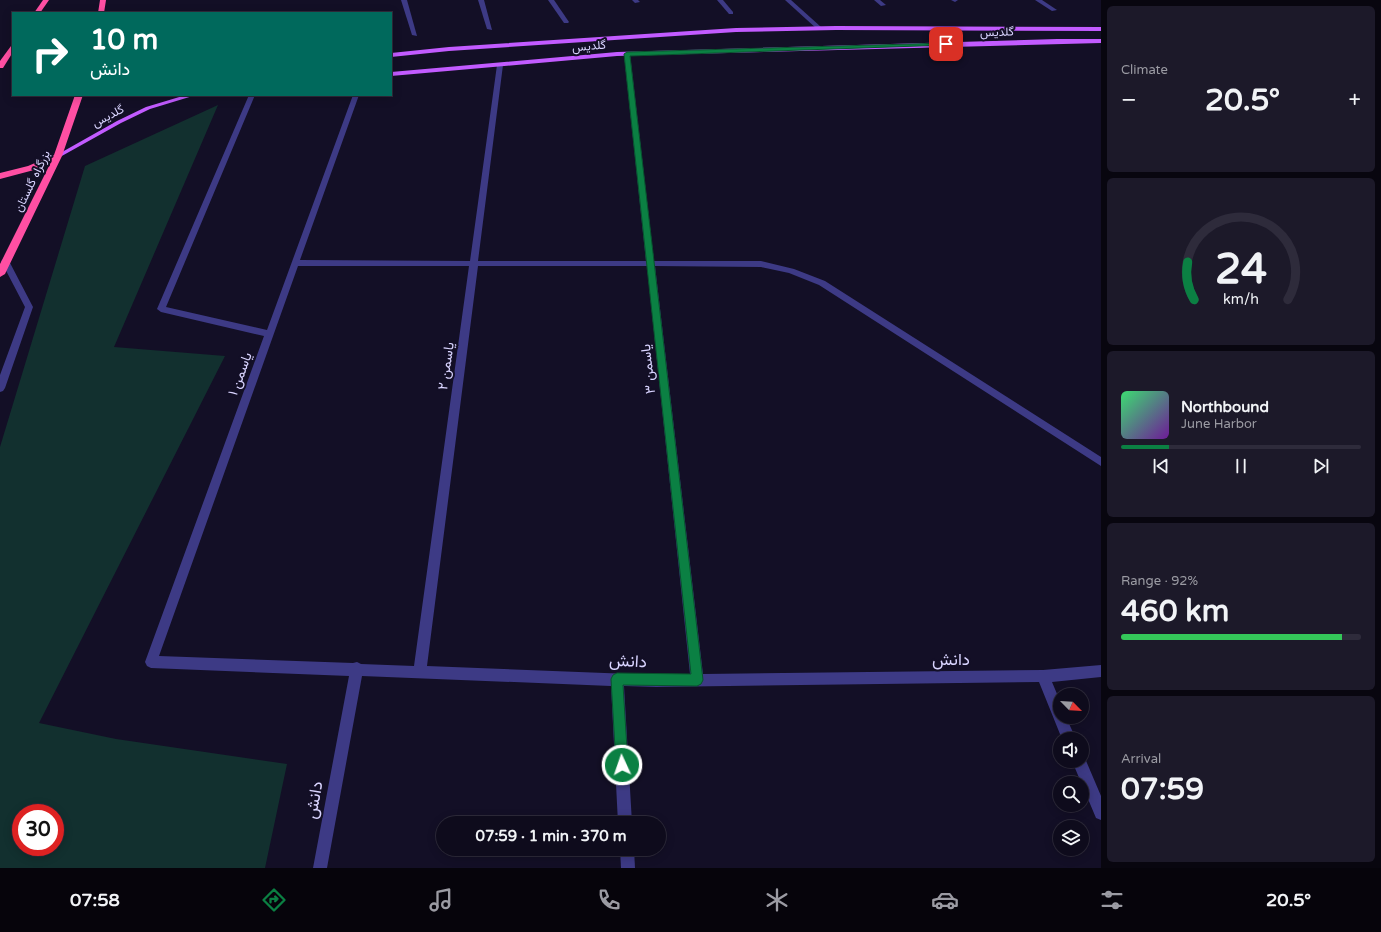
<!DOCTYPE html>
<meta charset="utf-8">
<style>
:root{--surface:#0e0b1c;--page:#1c1929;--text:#f1f3f6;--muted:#9b9ba3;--line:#2e2b3b;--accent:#0b8043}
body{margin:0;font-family:"Varela Round",Vazirmatn,sans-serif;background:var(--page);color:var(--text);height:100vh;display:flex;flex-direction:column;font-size:15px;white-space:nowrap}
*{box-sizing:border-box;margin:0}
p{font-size:13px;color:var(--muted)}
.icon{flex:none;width:22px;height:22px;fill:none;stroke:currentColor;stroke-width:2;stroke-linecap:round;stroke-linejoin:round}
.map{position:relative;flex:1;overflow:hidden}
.panel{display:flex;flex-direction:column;gap:6px;padding:6px;background:#08060f;width:280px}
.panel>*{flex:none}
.guide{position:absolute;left:12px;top:12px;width:380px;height:84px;border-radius:0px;box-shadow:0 2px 10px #0003,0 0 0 1px var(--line);background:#00695c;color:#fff;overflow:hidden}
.needle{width:26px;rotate:114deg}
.controls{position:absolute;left:1053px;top:688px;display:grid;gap:8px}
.controls a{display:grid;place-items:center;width:36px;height:36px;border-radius:50%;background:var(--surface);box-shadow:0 2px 10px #0003,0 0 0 1px var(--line);font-size:20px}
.speed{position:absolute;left:12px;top:804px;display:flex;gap:8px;font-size:20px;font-weight:700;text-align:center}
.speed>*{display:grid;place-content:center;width:52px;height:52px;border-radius:50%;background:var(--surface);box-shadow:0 2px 10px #0003,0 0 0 1px var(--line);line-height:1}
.speed .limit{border:6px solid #d22;background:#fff;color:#111}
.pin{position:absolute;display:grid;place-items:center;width:34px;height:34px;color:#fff;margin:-17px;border-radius:8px;box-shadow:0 2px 6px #0006}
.me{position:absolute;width:44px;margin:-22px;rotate:357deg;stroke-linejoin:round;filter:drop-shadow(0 0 3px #0008)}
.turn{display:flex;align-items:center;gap:14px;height:84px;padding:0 12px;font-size:18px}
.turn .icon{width:52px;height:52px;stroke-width:2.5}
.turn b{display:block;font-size:28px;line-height:34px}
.big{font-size:30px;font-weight:700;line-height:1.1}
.panel .card{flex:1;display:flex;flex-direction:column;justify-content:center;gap:6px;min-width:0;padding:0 14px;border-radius:6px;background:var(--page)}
.panel .dial{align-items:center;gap:0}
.dial svg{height:104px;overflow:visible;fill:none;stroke:var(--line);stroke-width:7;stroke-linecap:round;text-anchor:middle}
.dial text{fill:var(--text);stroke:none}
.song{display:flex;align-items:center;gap:12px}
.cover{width:48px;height:48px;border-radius:6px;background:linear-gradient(135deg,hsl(140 70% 55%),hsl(280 70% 35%))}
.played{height:4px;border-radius:2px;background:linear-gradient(90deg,var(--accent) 20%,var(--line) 20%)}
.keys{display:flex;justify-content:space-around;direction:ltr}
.heat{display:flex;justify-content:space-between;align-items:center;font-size:22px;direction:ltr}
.charge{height:6px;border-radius:3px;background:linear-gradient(90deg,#34c759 92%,var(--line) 0)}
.trip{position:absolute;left:436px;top:816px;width:230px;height:40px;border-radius:20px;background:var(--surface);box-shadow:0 2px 10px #0003,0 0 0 1px var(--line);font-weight:700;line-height:40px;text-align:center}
.tab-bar{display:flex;height:64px;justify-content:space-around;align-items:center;background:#06040b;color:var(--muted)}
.tab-bar .icon{width:28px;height:28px}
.tab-bar .active{color:var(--accent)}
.tab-bar b{font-size:18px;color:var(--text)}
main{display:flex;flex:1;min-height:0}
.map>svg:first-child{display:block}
.green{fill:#12302f;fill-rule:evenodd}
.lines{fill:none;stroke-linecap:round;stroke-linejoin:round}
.minor{fill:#3d3a85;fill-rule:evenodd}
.major{fill:#c25bff;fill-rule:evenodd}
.highway{fill:#ff4fa3;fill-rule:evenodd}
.route{fill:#0b8043;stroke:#07532c}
.labels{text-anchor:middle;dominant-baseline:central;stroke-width:4;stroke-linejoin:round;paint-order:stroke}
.far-street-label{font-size:12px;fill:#d9d4ff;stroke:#130f26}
.street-label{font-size:14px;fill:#d9d4ff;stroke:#130f26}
.near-street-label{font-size:17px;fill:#d9d4ff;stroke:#130f26}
</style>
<main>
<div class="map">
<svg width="1101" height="868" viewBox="0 0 1101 868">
<rect width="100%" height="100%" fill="#130f26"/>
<!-- green -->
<path class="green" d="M218,105L114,347L225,356L39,723L116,739L287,764L265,868H0V447L85,166ZM21,813H55V847H21Z"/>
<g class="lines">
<!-- minor -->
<g class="minor">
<path d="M401,0H407L417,36L412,35Z"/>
<path d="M478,0H484L492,30L487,29Z"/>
<path d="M548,0H554L569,22L568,23H564Z"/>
<path d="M632,0H638L640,2L635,3Z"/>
<path d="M717,0H723L733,12V14H729Z"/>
<path d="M785,0H791L821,27V29H817Z"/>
<path d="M874,0H880L886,5L881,6Z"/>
<path d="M951,0H958L955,2Z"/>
<path d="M1035,0H1042L1057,10L1052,11Z"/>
<path d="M627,52L630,54L654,261H761L794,269L825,281L1101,457V466L819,285L789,273L761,267L655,266L703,674L1043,670L1101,665V677L1052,682L1060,701V717H1066L1076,739H1062L1039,682L656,687L624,686L632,823H618L611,686L362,676L327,868H313L349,676L151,668L147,666L145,662L264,336L161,312L157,309L249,95H255L166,307L267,330L353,95H359L300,260L470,261L497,65L500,63L503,65L478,261H646L624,54ZM298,266H469L414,666L361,664L357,662L353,663L159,656ZM478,266H647L690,674L656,675L427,666Z"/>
<path d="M5,258L9,261L33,307L5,388L3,391L0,392V375L25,307L1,261Z"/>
<path d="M1082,755L1084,756L1101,796V820L1096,818L1072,761H1082Z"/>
<path d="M620,849H634L635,868H621Z"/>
</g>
<!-- major -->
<g class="major">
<path d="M836,26L1101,27V31L836,30L736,32L449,51L391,57V53L449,47L736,28Z"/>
<path d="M1057,39H1101V43L617,56L391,76V72L617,52Z"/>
<path d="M186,95H196L150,109L121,123L60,157L55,156L117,121L146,107Z"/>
</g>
<!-- highway -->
<g class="highway">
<path d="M43,0H49L40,13H34Z"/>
<path d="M100,0H106L104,13H98Z"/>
<path d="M13,45V52L3,68H0V61L11,46Z"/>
<path d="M75,95H83L62,156L5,274L0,277V264L51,162L34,170L0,179V173L28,166L54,155Z"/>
</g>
</g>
<!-- route -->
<path class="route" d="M946,43H947V45L630,56L703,680L701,684L697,686L623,685L628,765L626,770L622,772L617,770L616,765L611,679L613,675L617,673L691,674L624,54L627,52Z"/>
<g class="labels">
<!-- far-street labels -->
<g class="far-street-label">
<text transform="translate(997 32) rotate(-2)">گلدیس</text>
<text transform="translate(589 46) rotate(-5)">گلدیس</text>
<text transform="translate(108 116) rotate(-28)">گلدیس</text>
<text transform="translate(32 181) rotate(-64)">بزرگراه گلستان</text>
</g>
<!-- street labels -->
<g class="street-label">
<text transform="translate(446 366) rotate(-82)">یاسمن ۲</text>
<text transform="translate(648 369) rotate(-96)">یاسمن ۳</text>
<text transform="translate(240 374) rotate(-70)">یاسمن ۱</text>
</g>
<!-- near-street labels -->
<g class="near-street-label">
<text x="951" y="659">دانش</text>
<text transform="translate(628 661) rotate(3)">دانش</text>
<text transform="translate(314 800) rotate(-80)">دانش</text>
</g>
</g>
</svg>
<div class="controls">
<a><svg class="needle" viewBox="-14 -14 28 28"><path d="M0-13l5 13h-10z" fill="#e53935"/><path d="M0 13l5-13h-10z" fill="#9b9ba3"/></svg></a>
<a><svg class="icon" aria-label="sound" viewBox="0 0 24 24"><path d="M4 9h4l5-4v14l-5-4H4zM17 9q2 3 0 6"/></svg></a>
<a><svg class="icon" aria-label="search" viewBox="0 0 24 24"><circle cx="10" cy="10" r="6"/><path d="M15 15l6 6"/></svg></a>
<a><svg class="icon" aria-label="layers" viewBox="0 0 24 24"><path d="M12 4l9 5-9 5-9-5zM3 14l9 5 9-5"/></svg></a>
</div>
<div class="speed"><div class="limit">30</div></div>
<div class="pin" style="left:946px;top:44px;background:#d93025"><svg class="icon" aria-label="arrive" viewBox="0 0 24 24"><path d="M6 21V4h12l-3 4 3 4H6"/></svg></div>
<svg class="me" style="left:622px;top:765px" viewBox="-20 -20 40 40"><circle r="17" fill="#0b8043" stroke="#fff" stroke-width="3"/><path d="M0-11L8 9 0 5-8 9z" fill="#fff"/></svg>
<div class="trip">07:59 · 1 min · 370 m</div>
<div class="guide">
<div class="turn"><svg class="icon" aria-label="right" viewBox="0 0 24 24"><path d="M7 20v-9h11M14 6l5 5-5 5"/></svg><div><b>10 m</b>دانش</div></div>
</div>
</div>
<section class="panel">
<div class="card"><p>Climate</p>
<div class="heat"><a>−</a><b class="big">20.5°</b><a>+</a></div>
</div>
<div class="card dial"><svg viewBox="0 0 100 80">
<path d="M14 69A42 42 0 1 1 86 69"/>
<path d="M14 69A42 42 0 0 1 9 40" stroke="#0b8043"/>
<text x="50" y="56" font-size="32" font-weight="700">24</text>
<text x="50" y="72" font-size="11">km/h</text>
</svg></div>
<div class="card">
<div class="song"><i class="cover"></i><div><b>Northbound</b><p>June Harbor</p></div></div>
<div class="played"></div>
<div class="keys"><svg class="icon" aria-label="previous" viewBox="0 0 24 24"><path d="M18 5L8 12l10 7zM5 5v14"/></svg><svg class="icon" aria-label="pause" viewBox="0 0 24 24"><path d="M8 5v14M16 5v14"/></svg><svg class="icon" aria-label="next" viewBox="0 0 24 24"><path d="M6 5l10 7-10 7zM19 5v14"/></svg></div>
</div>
<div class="card"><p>Range · 92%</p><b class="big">460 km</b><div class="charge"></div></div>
<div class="card"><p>Arrival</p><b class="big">07:59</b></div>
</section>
</main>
<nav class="tab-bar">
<b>07:58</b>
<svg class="icon active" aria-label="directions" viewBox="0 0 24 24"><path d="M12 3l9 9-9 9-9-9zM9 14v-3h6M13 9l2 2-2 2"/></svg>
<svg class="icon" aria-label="music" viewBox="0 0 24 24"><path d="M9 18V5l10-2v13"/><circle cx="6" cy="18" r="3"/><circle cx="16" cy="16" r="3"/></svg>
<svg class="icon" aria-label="phone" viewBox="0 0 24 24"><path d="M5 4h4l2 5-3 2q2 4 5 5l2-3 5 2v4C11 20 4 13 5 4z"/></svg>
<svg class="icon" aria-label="climate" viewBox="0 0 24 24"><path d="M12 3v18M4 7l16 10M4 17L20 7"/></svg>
<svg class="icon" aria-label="car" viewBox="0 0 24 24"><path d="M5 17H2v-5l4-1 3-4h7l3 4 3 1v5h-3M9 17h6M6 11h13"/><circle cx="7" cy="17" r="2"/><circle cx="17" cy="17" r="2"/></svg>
<svg class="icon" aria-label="filters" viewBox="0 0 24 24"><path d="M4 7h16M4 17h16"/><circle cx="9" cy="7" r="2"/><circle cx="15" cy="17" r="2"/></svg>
<b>20.5°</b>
</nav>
